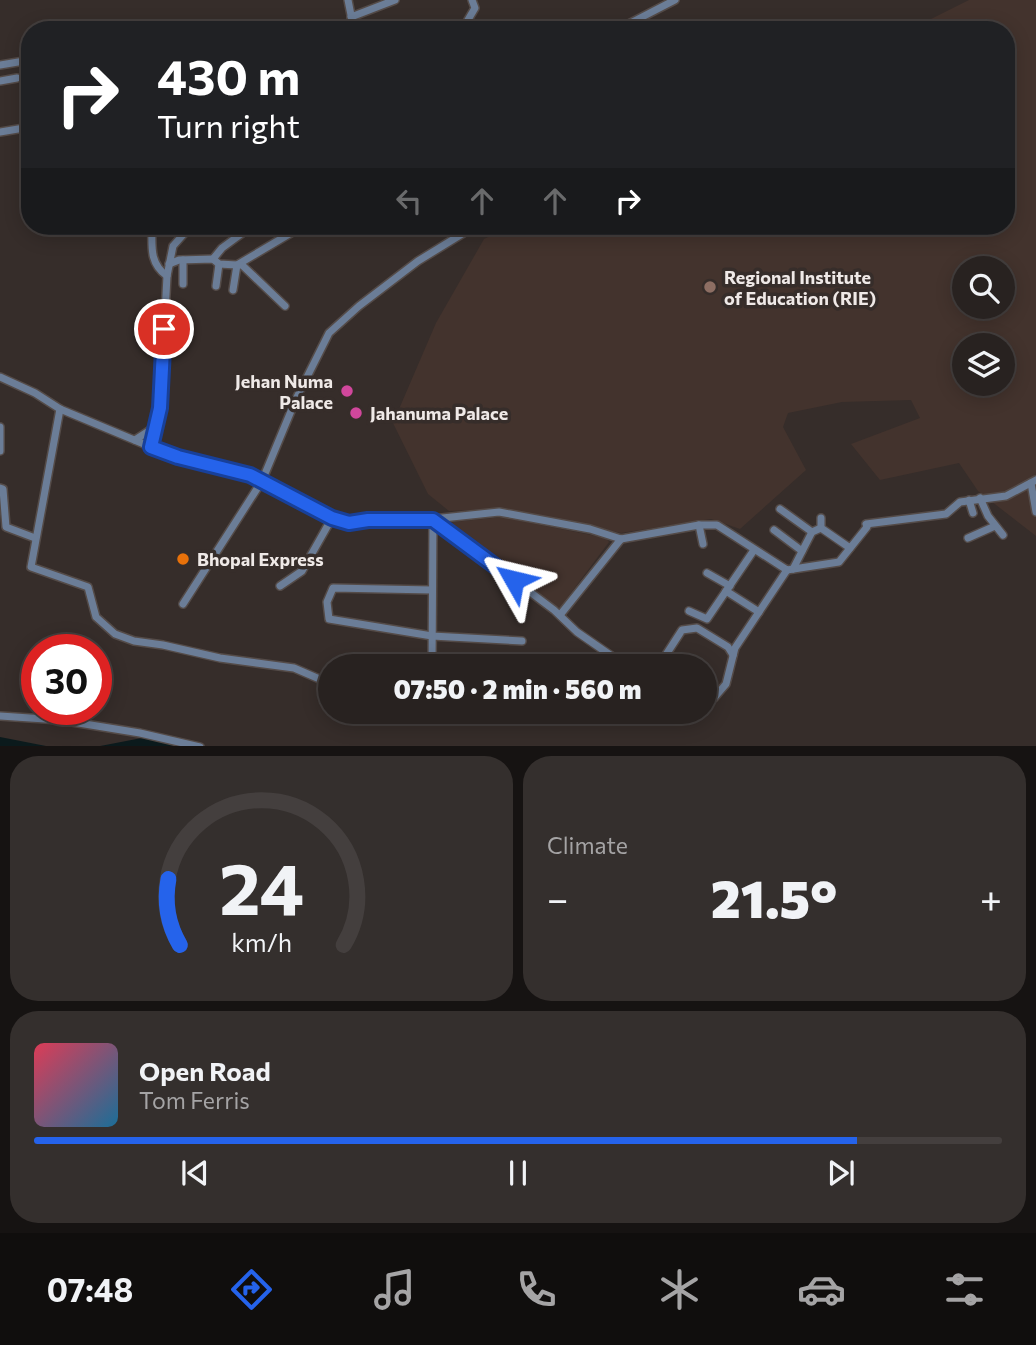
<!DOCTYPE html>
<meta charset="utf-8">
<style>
:root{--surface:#282220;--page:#342f2d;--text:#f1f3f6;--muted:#a5a4a5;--line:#443f3e;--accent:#2563eb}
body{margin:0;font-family:Commissioner,sans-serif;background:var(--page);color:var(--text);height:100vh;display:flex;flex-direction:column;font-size:26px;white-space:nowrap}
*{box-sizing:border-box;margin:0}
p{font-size:23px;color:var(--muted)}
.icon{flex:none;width:38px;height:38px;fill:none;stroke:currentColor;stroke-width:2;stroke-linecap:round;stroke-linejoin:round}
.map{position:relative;height:746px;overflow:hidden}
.details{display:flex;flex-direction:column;gap:10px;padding:10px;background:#161312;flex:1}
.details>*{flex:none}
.guide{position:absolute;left:21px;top:21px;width:994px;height:214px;border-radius:28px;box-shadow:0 4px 18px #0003,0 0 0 2px var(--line);background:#202124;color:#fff;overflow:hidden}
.buttons{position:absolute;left:952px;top:256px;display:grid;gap:14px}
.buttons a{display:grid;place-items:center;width:63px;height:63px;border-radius:50%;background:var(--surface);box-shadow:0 4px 18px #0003,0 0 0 2px var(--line);font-size:35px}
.speed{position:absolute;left:21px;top:634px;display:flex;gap:14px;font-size:35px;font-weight:700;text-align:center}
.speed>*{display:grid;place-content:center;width:91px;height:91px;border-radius:50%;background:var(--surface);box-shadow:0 4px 18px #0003,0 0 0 2px var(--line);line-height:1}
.speed .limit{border:10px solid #d22;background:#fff;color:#111}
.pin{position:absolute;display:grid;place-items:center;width:60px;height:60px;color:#fff;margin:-30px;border:4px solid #fff;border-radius:50%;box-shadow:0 2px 7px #0007}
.me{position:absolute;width:77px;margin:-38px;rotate:307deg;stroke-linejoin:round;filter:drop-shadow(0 0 5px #0008)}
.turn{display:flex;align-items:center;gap:24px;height:147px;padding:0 21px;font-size:32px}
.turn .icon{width:91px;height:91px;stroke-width:2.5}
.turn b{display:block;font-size:49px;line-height:60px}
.lanes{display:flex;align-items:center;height:66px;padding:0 21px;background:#0003;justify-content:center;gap:35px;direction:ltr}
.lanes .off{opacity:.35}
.big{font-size:52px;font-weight:800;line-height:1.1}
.details .widget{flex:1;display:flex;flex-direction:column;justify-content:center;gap:10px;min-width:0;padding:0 24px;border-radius:28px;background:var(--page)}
.details .dial{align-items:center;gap:0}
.dial svg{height:182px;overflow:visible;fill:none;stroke:var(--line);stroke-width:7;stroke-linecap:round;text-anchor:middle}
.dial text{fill:var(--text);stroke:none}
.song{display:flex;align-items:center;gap:21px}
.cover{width:84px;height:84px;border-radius:10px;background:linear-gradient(135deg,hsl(350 70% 55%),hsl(200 70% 35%))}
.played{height:7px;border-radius:4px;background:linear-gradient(90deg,var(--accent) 85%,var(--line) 85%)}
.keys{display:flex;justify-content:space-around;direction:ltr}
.heat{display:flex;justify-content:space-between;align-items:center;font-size:38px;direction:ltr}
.details .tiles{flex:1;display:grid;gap:10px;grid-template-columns:1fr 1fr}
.widget:last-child{grid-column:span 2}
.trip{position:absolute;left:318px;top:654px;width:399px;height:70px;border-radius:35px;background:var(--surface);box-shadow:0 4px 18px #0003,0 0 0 2px var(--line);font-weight:800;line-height:70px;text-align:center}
.menu{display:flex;height:112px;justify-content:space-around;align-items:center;background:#100e0d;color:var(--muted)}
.menu .icon{width:49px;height:49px}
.menu .selected{color:var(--accent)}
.menu b{font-size:32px;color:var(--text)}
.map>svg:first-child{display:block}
.built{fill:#43332d;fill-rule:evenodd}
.water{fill:#0b1a1c}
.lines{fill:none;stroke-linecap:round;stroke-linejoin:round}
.minor-casing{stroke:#544b48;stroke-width:10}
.minor{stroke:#6b7d97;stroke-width:7}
.route-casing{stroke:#184099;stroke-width:18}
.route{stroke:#2563eb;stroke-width:12}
.education-dot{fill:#8d6e63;stroke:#362d2a;stroke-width:2.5}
.hotel-dot{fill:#d1479c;stroke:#362d2a;stroke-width:2.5}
.food-dot{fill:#e8710a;stroke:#362d2a;stroke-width:2.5}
.labels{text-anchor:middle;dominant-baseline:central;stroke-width:7;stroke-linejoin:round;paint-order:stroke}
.poi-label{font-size:18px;font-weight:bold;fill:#efe9e7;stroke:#362d2a;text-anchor:start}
</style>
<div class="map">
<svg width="1036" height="747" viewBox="0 0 1036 747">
<rect width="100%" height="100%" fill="#362d2a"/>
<!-- built -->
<g class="built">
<path d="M969,0H1036V536L978,491L959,463L880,480L851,444L920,418L911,400L842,402L788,413L783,427L806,470L740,529L711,519L621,533L529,513L494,509L449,511L428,494L393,423L436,323L484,239L511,226H1006V30H909ZM964,268H1003V306H964ZM964,345H1003V383H964Z"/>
<path d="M502,517L606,538L609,542L559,609L444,523Z"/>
</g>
<!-- water -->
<g class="water">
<path d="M0,737L46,746H48H0Z"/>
<path d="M147,737L185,747H95Z"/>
</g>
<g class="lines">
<defs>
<g id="minor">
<path d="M348,0L354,30"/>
<path d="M351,17L395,0"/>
<path d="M417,30L432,25L433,30"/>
<path d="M462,30L475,8L472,0"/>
<path d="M617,30L675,0"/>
<path d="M0,65L30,60"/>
<path d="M0,81L17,78"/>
<path d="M0,132L30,127"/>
<path d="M152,226C152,246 149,263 167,276"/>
<path d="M213,259L222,248L252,226"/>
<path d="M183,260V284"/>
<path d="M169,264L179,260L213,259L219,264L237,265L291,233"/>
<path d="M216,286L219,264"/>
<path d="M233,290L237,265H242L285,306"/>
<path d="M0,377L35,393L60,409L151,447L178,457L250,475L332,518L349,523L368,520L433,519L499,512L590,529L621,539L699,525H717L787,570L839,562L867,527L866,524L946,514L960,502L1006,496L1036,480"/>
<path d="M60,409L31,567L88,587L96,617L115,634L134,641L163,645L220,658L294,668L331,684"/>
<path d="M0,427V451"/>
<path d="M135,440L155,427"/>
<path d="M151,447L160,408L167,276L173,246L191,226"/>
<path d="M1031,483L1036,512"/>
<path d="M0,488L3,489L6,527L35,538"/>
<path d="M980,498L988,516L1003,535"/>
<path d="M969,500L973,513"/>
<path d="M780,509L812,532"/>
<path d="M821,518V528L850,548"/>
<path d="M433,519L554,610L577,632L616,659L642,667"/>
<path d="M699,525L703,544"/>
<path d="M774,530L802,551"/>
<path d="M968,538L995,526"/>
<path d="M793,569L812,532L821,528"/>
<path d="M707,573L730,586"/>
<path d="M280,586L302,571L332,518"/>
<path d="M432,590L333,588L327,602L329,619L432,636L522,641"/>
<path d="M726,591L759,612"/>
<path d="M183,604L262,481L296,399L329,333L359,306L418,261L475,226"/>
<path d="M689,611L707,619L754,550"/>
<path d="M560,615L621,539"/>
<path d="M432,667L433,519"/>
<path d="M650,667L660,664L682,630L697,628L728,647L733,655"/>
<path d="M705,702L714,698L726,684L735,648L787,570"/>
<path d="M0,716L60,720L140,733L200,747"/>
</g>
</defs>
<!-- minor casing -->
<use href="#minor" class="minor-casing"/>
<!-- minor -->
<use href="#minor" class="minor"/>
</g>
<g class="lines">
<defs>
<path id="route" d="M164,329L160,408L151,447L178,457L250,475L332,518L349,523L368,520H433L514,580"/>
</defs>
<!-- route casing -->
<use href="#route" class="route-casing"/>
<!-- route -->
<use href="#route" class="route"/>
</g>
<!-- markers -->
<circle class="education-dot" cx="710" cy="287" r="7"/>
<g class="hotel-dot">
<circle cx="347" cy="391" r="7"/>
<circle cx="356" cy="413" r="7"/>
</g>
<circle class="food-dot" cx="183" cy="559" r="7"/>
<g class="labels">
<!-- poi labels -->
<g class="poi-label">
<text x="724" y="277">Regional Institute<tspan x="724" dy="21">of Education (RIE)</tspan></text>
<text x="333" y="381" text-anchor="end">Jehan Numa<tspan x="333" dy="21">Palace</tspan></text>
<text x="370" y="413">Jahanuma Palace</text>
<text x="197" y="559">Bhopal Express</text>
</g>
</g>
</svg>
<div class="buttons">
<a><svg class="icon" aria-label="search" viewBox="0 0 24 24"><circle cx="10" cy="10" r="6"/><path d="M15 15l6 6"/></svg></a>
<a><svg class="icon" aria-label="layers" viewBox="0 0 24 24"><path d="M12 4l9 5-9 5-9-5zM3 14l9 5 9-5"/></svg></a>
</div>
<div class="speed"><div class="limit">30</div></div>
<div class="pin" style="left:164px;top:329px;background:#d93025"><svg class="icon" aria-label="arrive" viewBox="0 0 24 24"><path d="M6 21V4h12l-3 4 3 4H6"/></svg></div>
<svg class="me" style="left:514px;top:580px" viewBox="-20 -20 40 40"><path d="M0-17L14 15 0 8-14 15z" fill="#2563eb" stroke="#fff" stroke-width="4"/></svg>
<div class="trip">07:50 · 2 min · 560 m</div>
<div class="guide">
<div class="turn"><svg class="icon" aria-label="right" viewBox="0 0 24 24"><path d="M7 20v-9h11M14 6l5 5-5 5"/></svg><div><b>430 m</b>Turn right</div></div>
<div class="lanes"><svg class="icon off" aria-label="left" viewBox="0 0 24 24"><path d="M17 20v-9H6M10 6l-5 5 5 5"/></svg><svg class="icon off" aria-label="ahead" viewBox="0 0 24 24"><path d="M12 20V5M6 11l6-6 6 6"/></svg><svg class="icon off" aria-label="ahead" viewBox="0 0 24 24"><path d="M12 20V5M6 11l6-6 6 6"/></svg><svg class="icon" aria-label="right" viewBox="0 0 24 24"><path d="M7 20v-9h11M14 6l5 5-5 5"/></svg></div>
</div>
</div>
<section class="details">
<div class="tiles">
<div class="widget dial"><svg viewBox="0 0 100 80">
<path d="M14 69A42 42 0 1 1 86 69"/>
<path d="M14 69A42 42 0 0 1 9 40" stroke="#2563eb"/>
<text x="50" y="56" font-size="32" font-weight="700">24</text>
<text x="50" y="72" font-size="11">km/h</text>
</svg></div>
<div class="widget"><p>Climate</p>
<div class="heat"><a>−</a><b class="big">21.5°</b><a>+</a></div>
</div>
<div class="widget">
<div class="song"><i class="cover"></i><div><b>Open Road</b><p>Tom Ferris</p></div></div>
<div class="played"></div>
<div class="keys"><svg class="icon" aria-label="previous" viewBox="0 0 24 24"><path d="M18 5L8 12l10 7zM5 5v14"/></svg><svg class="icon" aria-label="pause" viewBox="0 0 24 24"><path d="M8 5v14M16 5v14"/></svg><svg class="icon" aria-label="next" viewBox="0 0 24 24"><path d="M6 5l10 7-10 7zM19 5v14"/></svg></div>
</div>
</div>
</section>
<nav class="menu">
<b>07:48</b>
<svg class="icon selected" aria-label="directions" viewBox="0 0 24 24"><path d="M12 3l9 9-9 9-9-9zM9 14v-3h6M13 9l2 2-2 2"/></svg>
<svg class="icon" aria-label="music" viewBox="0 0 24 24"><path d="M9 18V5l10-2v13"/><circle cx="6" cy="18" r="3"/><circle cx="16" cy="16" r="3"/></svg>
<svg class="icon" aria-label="phone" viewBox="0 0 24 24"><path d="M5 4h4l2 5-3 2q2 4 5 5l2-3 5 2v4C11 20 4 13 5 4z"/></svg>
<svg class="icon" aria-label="climate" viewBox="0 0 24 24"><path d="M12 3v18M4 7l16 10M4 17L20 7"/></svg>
<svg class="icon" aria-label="car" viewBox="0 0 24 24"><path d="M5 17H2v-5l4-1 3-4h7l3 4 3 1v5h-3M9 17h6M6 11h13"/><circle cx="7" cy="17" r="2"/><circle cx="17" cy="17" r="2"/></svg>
<svg class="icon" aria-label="filters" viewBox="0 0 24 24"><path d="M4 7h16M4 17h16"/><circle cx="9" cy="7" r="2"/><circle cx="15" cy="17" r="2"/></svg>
</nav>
